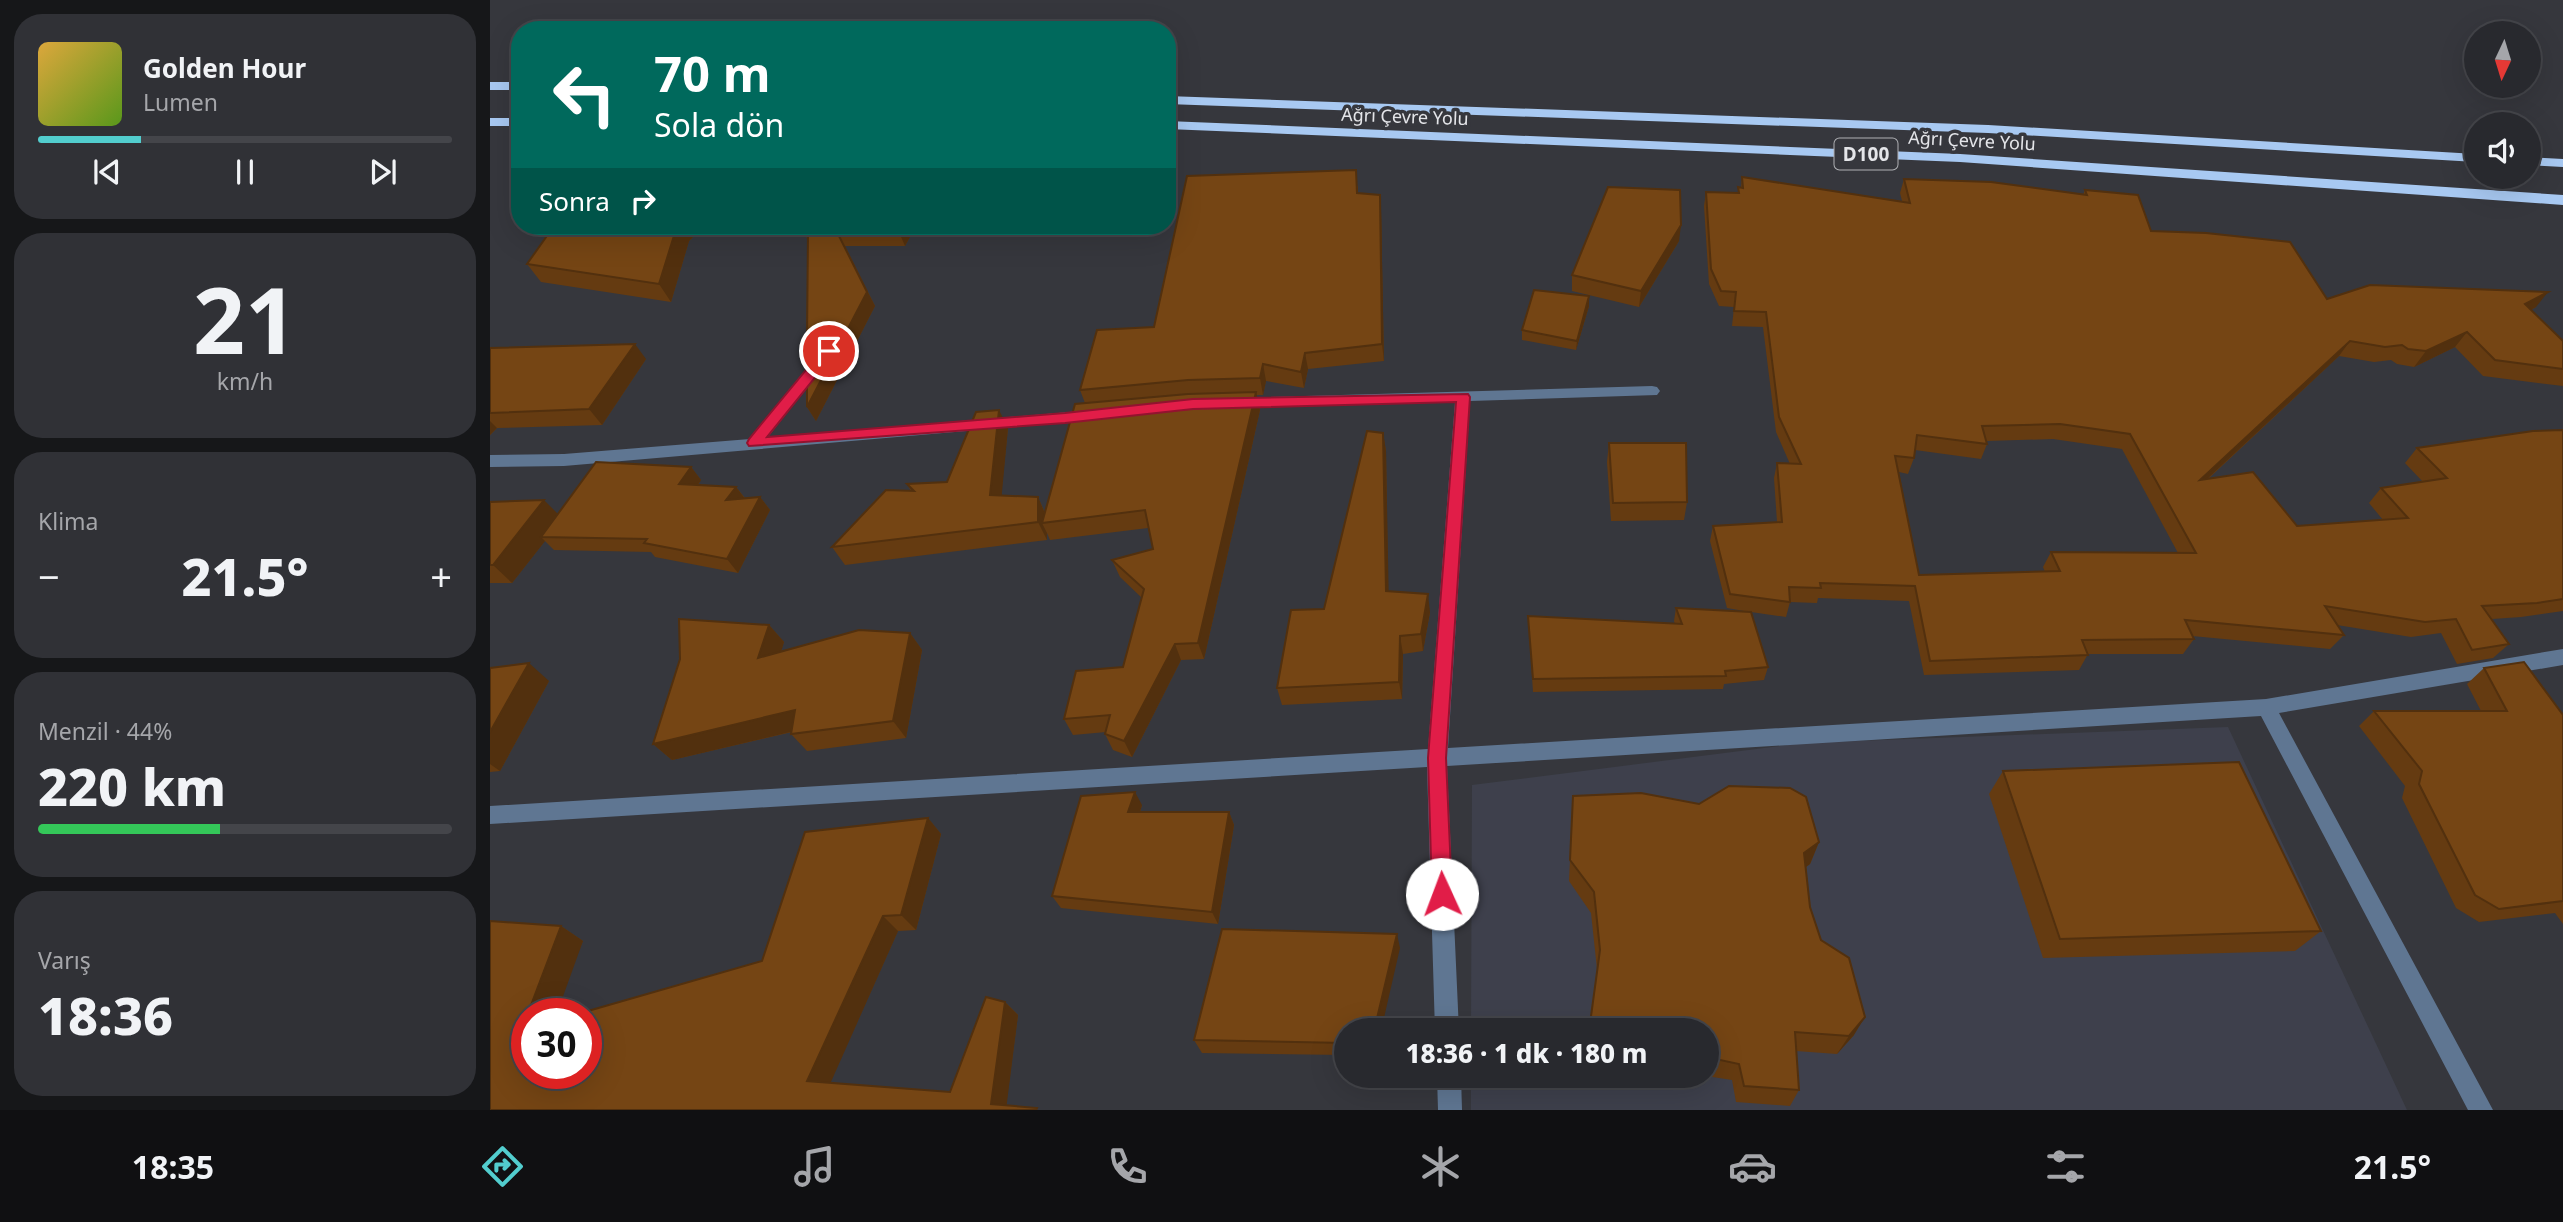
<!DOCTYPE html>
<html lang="tr">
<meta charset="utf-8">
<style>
:root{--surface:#28292e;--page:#303136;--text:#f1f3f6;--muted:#a5a6aa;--line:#44454a;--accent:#52cdce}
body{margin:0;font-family:"Noto Sans",sans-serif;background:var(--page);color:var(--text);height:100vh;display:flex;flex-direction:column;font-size:26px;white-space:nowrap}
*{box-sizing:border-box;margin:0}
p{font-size:23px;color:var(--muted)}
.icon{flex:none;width:38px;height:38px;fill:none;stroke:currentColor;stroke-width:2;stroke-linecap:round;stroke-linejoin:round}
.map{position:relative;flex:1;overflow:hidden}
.drawer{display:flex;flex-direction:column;gap:14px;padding:14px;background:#161719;width:490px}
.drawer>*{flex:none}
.top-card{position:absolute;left:21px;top:21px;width:665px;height:214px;border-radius:28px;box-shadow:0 7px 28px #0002,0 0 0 2px var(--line);background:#00695c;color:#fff;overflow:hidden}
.needle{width:46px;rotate:184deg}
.tools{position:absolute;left:1974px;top:21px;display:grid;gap:14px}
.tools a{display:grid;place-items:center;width:77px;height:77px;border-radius:50%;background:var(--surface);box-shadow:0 7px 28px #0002,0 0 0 2px var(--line);font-size:35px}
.speed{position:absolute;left:21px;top:998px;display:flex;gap:14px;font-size:35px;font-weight:700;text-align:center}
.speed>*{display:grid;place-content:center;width:91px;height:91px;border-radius:50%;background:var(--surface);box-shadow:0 7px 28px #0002,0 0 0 2px var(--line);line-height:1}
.speed .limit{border:10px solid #d22;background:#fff;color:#111}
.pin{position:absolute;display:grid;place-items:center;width:60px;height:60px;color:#fff;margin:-30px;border:4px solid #fff;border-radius:50%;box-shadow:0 2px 7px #0007}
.me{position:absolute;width:77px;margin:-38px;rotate:358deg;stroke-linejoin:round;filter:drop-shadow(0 0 5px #0008)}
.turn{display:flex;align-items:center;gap:24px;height:147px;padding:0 28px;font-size:32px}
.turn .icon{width:91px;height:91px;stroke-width:2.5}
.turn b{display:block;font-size:49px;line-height:60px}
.then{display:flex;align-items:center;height:66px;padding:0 28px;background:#0003;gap:14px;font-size:26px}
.big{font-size:52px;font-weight:800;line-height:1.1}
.drawer .card{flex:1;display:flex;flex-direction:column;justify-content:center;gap:10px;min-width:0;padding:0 24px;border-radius:28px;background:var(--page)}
.drawer .dial{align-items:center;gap:0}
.dial b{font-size:91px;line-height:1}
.song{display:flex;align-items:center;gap:21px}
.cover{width:84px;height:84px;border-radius:10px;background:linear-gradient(135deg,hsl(40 70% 55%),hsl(90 70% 35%))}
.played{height:7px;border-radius:4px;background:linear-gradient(90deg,var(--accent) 25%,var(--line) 25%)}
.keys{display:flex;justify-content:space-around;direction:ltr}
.heat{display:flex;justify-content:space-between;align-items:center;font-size:38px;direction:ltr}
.charge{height:10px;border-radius:5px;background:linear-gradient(90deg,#34c759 44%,var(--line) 0)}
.trip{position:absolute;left:844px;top:1018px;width:385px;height:70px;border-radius:35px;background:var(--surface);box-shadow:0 7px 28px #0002,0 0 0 2px var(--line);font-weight:800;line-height:70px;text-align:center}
.tab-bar{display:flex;height:112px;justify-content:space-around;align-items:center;background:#101012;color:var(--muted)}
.tab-bar .icon{width:49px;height:49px}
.tab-bar .current{color:var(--accent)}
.tab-bar b{font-size:32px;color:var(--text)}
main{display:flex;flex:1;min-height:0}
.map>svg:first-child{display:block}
.built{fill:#3e404c}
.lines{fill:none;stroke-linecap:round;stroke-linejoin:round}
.minor{fill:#5f7692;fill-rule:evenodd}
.highway{fill:#a8c9f2;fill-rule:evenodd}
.wall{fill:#653b11;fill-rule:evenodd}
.shaded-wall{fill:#52300e}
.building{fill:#754514;stroke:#52300e;stroke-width:2;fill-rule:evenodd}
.route{fill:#e11d48;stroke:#92132f;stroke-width:2}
.labels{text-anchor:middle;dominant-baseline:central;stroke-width:7;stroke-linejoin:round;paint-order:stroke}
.far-street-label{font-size:18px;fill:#e4e5e9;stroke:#36373d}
.shield{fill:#36373d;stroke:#b0b1b5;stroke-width:2}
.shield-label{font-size:19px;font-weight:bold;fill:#e4e5e9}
</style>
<main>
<section class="drawer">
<div class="card">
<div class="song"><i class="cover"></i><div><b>Golden Hour</b><p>Lumen</p></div></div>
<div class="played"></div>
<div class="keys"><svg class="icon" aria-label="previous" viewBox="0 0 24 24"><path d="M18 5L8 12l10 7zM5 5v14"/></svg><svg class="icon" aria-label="pause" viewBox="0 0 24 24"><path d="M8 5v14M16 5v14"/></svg><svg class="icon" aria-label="next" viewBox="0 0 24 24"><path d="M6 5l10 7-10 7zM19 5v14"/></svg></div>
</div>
<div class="card dial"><b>21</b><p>km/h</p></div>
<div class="card"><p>Klima</p>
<div class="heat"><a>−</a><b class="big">21.5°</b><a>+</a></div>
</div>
<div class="card"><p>Menzil · 44%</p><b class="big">220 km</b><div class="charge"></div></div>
<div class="card"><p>Varış</p><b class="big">18:36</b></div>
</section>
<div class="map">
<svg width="2073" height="1110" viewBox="0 0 2073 1110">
<rect width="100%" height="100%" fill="#36373d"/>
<!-- built -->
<path class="built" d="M1738,727L1917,1110H981V1076H1216V1031H981L982,785L1314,743Z"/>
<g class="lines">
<!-- minor -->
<g class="minor">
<path d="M330,356L337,361L278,437L604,410L612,415L604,420L74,466L0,467V455L74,454L260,439L325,358Z"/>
<path d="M1162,386L1167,387L1170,391L1167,395L980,401L958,748L1776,699L2073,649V665L1789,713L2003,1110H1978L1771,716L957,766L969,1031H945L937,767L0,824V806L938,749L965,402L746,408L738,403L746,398Z"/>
<path d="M947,1076H971L972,1110H948Z"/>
</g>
<!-- highway -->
<g class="highway">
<rect x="0" y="82" width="30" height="8"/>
<path d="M677,96L1498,125L1986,154V162L1498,133L677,104Z"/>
<rect x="0" y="118" width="30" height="8"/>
<path d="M677,121L1470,154L2073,195V205L1470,162L677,129Z"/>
<path d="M2039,157L2073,159V167L2039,165Z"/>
</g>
</g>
<!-- wall -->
<g class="wall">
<path d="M1252,177L1412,201L1410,193L1414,179L1593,195L1595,190L1661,231L1837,299L2046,307L2041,310L2073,341V386L1993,376L1965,347L1924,367L1907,364L1901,360L1884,362L1849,356L1718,479L1807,526L1893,520L1879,503L1891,488L1933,482L1915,463L1927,448L2073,430V611L2031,617L2002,619L2019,644L2003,658L1967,664L1951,633L1921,637L1847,625L1854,635L1840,649L1702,636L1704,639L1693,654H1598L1589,670L1434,675L1419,601L1328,598L1327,603L1300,602L1296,617L1261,612L1278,667L1274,680L1234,684L1233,689L1043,692L1038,616L1185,624L1184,621L1186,608L1260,612L1237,608L1220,541L1223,526L1287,522L1284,478L1287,463L1300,464L1286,432L1273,327L1242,326L1244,307L1229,306L1219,284L1214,206L1216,192L1248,193V187L1251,188ZM1563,439L1632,449L1688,553L1561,552L1553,567L1555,572L1429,575L1409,472L1418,474L1424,458L1425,450L1491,459L1497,444L1496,441Z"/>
<path d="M868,186V193L890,195L891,211L894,361L818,369L814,388L776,381L773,395H766L770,410L714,659L691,660L642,757L623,750L615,734L616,732L583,735L574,719L633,667L652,598L630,577L622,560L663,549L658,528L560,540L557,533V540L355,565L342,547L421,491L417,484L457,482L518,428L511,496L548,497L555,513L595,403L590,390L664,327Z"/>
<path d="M64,226H214L199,241L181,302L51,282L37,264Z"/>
<path d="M316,226H426L415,246H355L385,306L326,421L317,407L328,352L326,354L318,240L313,231Z"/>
<path d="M462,226H485L480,234Z"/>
<path d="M1189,241L1149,307L1082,291V275Z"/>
<path d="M1099,306L1086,350L1032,340V330Z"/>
<path d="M0,348L156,359L112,425L7,428L0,435Z"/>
<path d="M893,433L896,451L898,591L940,612L933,651L913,654L912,699L792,705L787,688L834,609Z"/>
<path d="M1119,443L1197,502L1194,520L1121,521L1117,462Z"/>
<path d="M201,467L211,480L208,485L246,487L255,498L270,497L280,510L248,573L165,557L161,552L64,550L55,541L22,583H0V502L68,514Z"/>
<path d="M279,625L294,642L291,651L420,633L432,650L416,738L317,751L301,734L302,732L182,760L163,744Z"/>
<path d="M0,668L59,681L10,771L0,772Z"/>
<path d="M1994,668L2073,715V924L2065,913L1989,922L1966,908L1912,798L1915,786L1869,726L1884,711H1991L1977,684Z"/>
<path d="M1513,771L1831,931L1805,951L1553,958L1499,794Z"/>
<path d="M1083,796L1329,842L1320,864L1316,867L1320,907L1364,1035L1347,1054L1306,1051L1309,1090L1300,1106L1246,1102L1242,1080L1216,1076V1031L1107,969L1101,913L1079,881Z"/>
<path d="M652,805L650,812H739L744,825L728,924L571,908L562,896Z"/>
<path d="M438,818L451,834L426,930L408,931L340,1083L460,1092L515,1002L528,1015L516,1106L0,1110L71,926L93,941L37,1073L272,961Z"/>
<path d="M910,948L856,1031V1055L712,1053L704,1040Z"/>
</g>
<!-- shaded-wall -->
<g class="shaded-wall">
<path d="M890,195L891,211L894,361L892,344Z"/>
<path d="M1191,225L1189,241L1149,307L1151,291Z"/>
<path d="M187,226H214L199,241L181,302L169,284Z"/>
<path d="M412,226H426L415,246L409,232Z"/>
<path d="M476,226H485L480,234Z"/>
<path d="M347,232L385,306L326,421L317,407L377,292Z"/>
<path d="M2058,292L2046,307L2023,319L2035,304Z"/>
<path d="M1099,296V306L1086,350L1087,341Z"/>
<path d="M330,329L338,344L326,354L317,340Z"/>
<path d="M1977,332L1965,347L1924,367L1936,351Z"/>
<path d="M1860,341L1849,356L1700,495L1710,480Z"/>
<path d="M145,344L156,359L112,425L99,409Z"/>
<path d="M815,353L818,369L814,388L811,372Z"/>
<path d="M773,364L776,381L773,395L770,378Z"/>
<path d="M766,392L770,410L714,659L708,643Z"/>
<path d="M509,410L518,428L510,513L500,495Z"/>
<path d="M0,421L7,428L0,435Z"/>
<path d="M893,433L896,451L899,609L896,591Z"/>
<path d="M201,467L211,480L200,497L189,484Z"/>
<path d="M246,487L256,500H236Z"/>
<path d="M270,497L280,510L248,573L237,559Z"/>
<path d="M548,497L556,516L552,523L557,533V540L548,522Z"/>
<path d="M54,500L72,518L51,537L55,541L22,583L3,565Z"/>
<path d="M938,594L940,612L933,651L931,634Z"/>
<path d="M279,625L294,642L284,675L268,658Z"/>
<path d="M420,633L432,650L416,738L403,721Z"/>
<path d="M910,636L913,654L912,699L909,682Z"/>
<path d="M685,644L691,660L642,757L634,741Z"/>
<path d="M39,663L59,681L10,771L0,764V732Z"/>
<path d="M305,710L321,727L182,760L163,744Z"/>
<path d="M645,792L652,805L646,826L638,812Z"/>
<path d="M739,812L744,825L728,924L722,912Z"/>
<path d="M438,818L451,834L426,930L411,915Z"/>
<path d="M1329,842L1320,864L1306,874L1314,853Z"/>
<path d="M393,916L408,931L336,1093L317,1081Z"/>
<path d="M71,926L93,941L67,1013H38Z"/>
<path d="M907,934L910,948L891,1031H884Z"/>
<path d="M515,1002L528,1015L516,1110L501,1104Z"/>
<path d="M37,1016V1033L31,1030Z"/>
<path d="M1375,1017L1364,1035L1347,1054L1359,1036Z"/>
</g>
<!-- building -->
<g class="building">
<path d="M866,170L867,193L890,195L892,344L815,353L811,372L773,364L770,378L698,380L590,390L607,330L664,327L697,176Z"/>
<path d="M1252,177L1420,203L1414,179L1501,182L1597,195L1595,190L1648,195L1661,231L1716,233L1800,242L1837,299L1880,285L2058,292L2035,304L2073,341V369L2005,360L1977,332L1936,351L1918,349L1912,345L1895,347L1860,341L1710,480L1763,472L1807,526L1918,518L1891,488L1957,478L1927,448L2043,431L2073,430V599L2047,603L1992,606L2019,644L1982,650L1966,619L1935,622L1835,606L1854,635L1695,620L1704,639L1592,640L1598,655L1440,661L1425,586L1330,583L1331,588L1299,587L1300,602L1240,594L1223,526L1292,522L1287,463L1311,464L1289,417L1276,312L1244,311L1246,292L1231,291L1221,269L1216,192L1249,193L1248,187L1253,188ZM1570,424L1640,434L1706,553L1561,552L1570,571L1429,575L1405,456L1424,458L1427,435L1497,444L1492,426Z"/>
<path d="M1118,187L1190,190L1191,225L1151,291L1082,275Z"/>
<path d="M64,226H187L169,284L37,264Z"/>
<path d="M316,226H412L409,232H347L377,292L317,407V367L340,335L330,329L317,340L318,232L313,231Z"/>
<path d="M1044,290L1099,296L1087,341L1032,330Z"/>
<path d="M145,344L99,409L0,413V348Z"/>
<path d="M766,392L708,643L685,644L634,741L615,734L620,715L574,719L586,671L633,667L654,589L622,560L663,549L655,510L552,523L585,404L698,394Z"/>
<path d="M509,410L500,495L548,497V522L342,547L396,490L424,491L417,484L457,482L486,412Z"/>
<path d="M877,431L893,433L896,591L938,594L931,634L910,636L909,682L787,688L801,610L834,609Z"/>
<path d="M1119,443H1196L1197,502L1123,503Z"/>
<path d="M106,462L201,467L189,484L246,487L236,500L270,497L237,559L154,543L157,539L51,537Z"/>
<path d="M54,500L3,565H0V502Z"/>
<path d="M1186,608L1261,612L1278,667L1235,671L1236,676L1043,679L1038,616L1192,624Z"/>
<path d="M189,619L279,625L268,658L369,630L420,633L403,721L301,734L305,710L163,744L190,659Z"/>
<path d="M2034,662L2073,715V901L2009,909L1985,895L1929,784L1932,771L1884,711H2017L1994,668Z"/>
<path d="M39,663L0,732V668Z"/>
<path d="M1749,762L1831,931L1570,939L1513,771Z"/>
<path d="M1239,786L1300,788L1316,797L1329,842L1314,853L1320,907L1331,940L1359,958L1375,1017L1359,1036L1305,1032L1309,1090L1254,1086L1249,1064L1216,1057V1031H1099L1110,950L1104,892L1080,860L1083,796L1151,793L1209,804Z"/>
<path d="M645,792L638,812H739L722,912L562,896L591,796Z"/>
<path d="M438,818L411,915L393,916L317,1081L460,1092L496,997L515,1002L501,1104L547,1108L546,1110H0V921L71,926L38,1013H37V1016L31,1030L37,1029V1073H96V1013H91L272,961L315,832Z"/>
<path d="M732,929L907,934L884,1031H856V1043L704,1040Z"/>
</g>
<!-- route -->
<path class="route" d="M339,346L346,351L344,354L277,437L575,413L703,399L978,394L980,397L956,758L962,894L959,901L952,904L945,901L942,894L938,758L966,402L703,409L575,423L259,446L257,443L259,439L334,348Z"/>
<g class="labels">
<!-- far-street labels -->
<g class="far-street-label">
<text transform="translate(915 116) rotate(2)">Ağrı Çevre Yolu</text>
<text transform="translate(1482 140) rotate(3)">Ağrı Çevre Yolu</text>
</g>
<!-- shield labels -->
<rect class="shield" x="1344.5" y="138.5" width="63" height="31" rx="5"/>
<g class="shield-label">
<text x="1376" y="154">D100</text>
</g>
</g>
</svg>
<div class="tools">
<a><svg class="needle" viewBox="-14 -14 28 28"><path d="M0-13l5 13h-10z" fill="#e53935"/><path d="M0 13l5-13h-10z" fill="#a5a6aa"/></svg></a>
<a><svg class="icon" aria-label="sound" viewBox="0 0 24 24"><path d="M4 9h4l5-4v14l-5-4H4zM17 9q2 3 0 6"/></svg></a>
</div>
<div class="speed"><div class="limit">30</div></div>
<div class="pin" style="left:339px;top:351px;background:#d93025"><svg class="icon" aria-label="arrive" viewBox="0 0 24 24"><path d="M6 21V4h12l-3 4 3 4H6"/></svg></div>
<svg class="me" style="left:952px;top:894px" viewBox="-20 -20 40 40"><circle r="19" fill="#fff"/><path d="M0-13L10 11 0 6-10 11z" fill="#e11d48"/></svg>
<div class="trip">18:36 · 1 dk · 180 m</div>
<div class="top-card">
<div class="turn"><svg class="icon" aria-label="left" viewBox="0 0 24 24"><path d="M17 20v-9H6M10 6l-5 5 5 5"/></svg><div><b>70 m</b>Sola dön</div></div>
<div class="then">Sonra<svg class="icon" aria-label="right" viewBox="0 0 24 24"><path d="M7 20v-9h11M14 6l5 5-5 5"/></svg></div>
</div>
</div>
</main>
<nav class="tab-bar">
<b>18:35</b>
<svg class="icon current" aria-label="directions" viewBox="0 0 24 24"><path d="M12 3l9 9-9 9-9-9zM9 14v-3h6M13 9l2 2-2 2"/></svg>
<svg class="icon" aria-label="music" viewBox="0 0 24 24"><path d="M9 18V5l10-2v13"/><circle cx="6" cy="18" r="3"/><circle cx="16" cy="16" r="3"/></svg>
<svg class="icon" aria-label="phone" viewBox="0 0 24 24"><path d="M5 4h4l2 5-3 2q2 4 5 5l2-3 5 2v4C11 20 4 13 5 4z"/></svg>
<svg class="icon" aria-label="climate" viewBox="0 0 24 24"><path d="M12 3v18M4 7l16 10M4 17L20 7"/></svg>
<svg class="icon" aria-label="car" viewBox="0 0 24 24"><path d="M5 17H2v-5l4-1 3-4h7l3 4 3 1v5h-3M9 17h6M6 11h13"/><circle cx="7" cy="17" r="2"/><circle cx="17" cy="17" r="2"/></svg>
<svg class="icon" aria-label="filters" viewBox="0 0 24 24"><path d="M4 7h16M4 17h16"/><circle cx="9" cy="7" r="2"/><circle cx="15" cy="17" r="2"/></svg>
<b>21.5°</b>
</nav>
